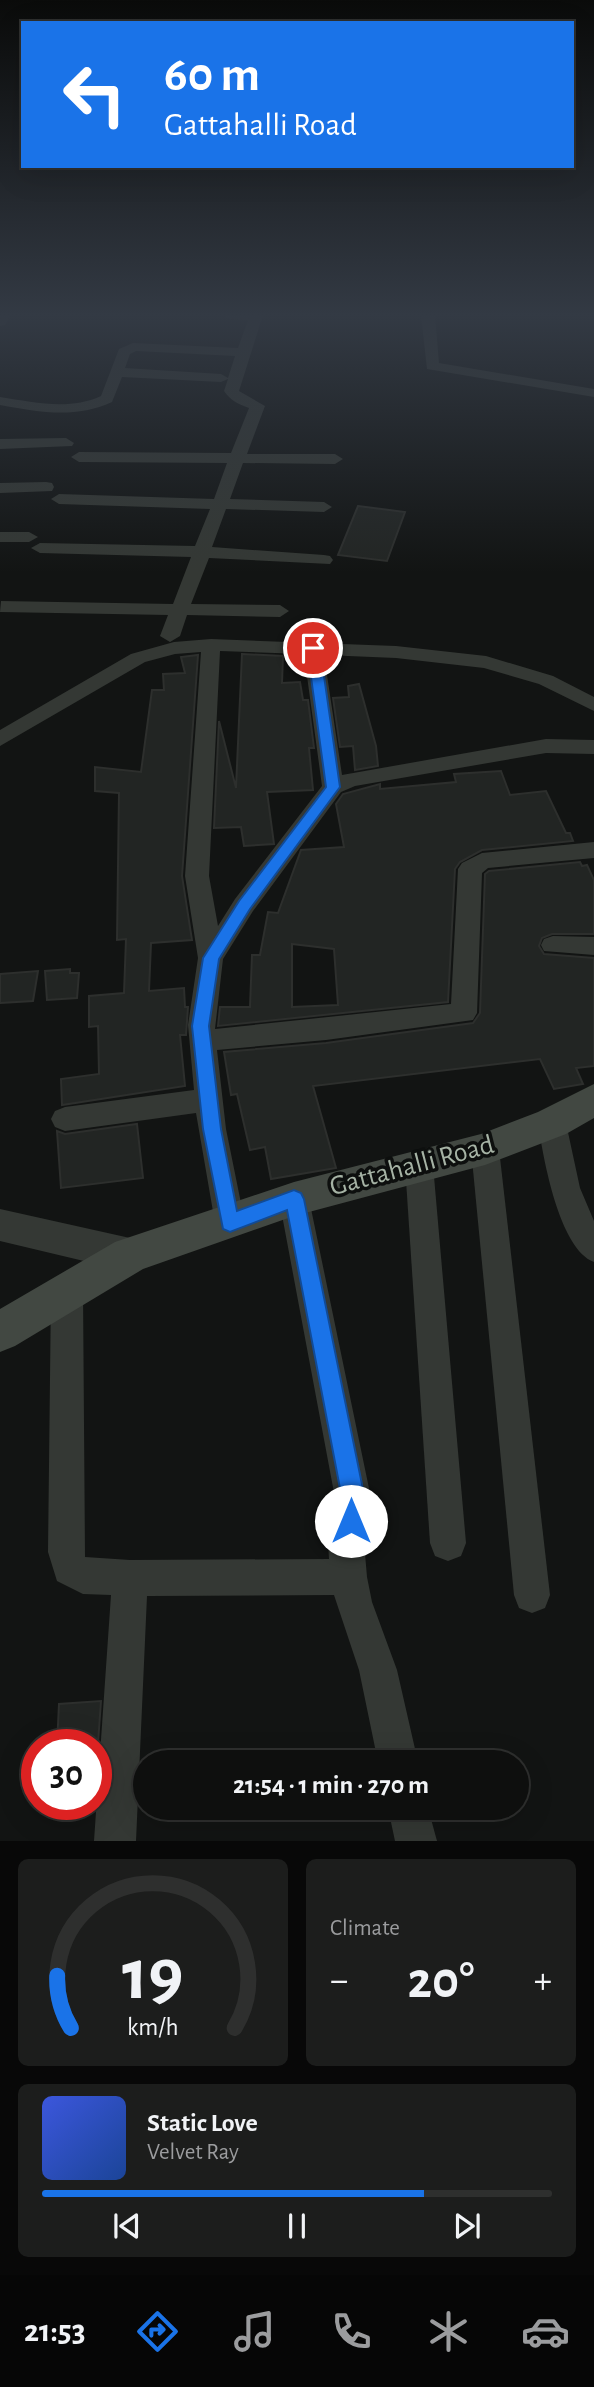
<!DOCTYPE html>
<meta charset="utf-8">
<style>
:root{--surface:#0e0f0e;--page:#1c1d1c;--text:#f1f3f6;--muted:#9b9c9e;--line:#2e2f2e;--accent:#1a73e8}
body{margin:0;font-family:"Alegreya Sans",sans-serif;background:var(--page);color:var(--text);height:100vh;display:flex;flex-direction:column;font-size:26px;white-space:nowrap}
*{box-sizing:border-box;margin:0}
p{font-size:23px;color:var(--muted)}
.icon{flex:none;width:38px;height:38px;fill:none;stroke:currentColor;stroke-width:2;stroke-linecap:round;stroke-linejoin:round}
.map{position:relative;height:1841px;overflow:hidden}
.side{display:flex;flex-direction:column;gap:18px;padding:18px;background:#080808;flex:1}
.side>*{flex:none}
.guide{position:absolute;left:21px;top:21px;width:553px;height:147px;border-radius:0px;box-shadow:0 7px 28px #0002,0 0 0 2px var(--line);background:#1a73e8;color:#fff;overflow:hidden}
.speed{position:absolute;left:21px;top:1729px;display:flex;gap:14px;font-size:35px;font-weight:700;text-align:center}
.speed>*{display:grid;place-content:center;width:91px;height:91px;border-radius:50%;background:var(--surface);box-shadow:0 7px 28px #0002,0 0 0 2px var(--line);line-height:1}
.speed .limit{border:10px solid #d22;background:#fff;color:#111}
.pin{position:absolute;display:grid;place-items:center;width:60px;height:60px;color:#fff;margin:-30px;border:4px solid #fff;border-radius:50%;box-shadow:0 2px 7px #0007}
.me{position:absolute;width:77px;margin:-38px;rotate:0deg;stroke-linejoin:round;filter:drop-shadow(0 0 5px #0008)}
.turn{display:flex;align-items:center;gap:24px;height:147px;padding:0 28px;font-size:32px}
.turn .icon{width:91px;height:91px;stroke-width:2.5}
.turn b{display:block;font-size:49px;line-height:60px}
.big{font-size:52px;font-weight:600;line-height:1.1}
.side .widget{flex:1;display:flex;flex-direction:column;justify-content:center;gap:10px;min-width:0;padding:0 24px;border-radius:10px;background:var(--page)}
.side .dial{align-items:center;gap:0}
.dial svg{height:182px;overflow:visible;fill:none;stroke:var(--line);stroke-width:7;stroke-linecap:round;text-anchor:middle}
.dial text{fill:var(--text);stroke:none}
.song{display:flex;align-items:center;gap:21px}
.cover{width:84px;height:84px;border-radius:10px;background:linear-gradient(135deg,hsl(230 70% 55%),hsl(220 70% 35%))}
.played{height:7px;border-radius:4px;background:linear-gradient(90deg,var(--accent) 75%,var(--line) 75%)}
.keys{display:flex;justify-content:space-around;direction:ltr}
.heat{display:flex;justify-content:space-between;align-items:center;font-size:38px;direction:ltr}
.side .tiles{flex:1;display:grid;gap:18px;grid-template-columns:1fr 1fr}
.widget:last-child{grid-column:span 2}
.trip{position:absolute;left:133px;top:1750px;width:396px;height:70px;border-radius:35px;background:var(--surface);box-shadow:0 7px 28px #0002,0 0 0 2px var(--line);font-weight:600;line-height:70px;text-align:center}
.dock{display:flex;height:112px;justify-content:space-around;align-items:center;background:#060606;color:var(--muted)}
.dock .icon{width:49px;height:49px}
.dock .active{color:var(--accent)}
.dock b{font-size:32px;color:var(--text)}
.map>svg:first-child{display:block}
.building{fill:#222523;stroke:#2d2f2d;stroke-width:2;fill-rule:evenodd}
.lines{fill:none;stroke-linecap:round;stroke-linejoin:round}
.minor{fill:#343834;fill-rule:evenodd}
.tertiary{fill:#343834;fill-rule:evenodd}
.secondary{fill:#424842;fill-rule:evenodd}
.route{fill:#1a73e8;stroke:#114b97;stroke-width:2}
.labels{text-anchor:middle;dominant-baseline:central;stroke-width:7;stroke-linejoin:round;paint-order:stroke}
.near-street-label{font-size:28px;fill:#a6b3a5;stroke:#0d0f0e}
</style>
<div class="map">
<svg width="594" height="1841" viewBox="0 0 594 1841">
<rect width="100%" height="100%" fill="#121413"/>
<!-- building -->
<g class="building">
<path d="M358,506L405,512L387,561L338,555Z"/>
<path d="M242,654L283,656L282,683L300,682L303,700H308L314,748H309L313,790L267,792L274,844L244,846L241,827L214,828L219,721L236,788Z"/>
<path d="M198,655L182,876L192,940L151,943L149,991L184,988L185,1007H188L186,1035H180L185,1086L62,1105L61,1079L99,1074L98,1026L89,1027V996L124,993L126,939L117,940L119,793L95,791V767L141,772L152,690H164L163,674L185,673L181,657Z"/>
<path d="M359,684L376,746L378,766L355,770L353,746L340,747L333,698L349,697L348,686Z"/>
<path d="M501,771L510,795L546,791L566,833H570L573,841L482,850L460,862L455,869L448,1002L218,1026L220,1007H250L252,955H260L268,912L278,913L301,850L344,847L336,804L343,794L380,784V789L456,782L454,774ZM292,944L334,949L338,1005L292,1007Z"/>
<path d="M580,862L582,866L587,865L594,880V934H552L542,938L539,946L544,954L594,958V1066L576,1068L583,1084L554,1089L540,1059L313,1086L336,1168L271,1179L265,1147L250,1150L237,1094L231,1095L224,1052L326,1043L473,1023L480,1013L485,874L489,871Z"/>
<path d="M70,969V973H79L77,998L47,1000L45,971Z"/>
<path d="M38,971L33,1001L0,1003V974Z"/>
<path d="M137,1124L143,1178L61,1188L57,1131L65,1134Z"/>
<path d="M101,1701L97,1757L96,1745H57L59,1704Z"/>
</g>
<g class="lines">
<!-- minor -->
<g class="minor">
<path d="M0,315H11L5,325L0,326Z"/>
<path d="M223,315H263L239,391L265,406L247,454H335L343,459L335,464L243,463L230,499L324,502L332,507L324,512L226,509L212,547L324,555L330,556L333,560L330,564L209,558L191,604L280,605L289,611L280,617L187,615L180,636L170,642L160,636L168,615L0,612L1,601L173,604L191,557L40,553L31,548L40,543L195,546L210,509L59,504L51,499L59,494L214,499L227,463L79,462L71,457L79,452L231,453L249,408C238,404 231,401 224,391L228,379L221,382L122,377L112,402C75,419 39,412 0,405V397C34,402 68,411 101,396L119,349L133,343L238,348L248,320L230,319ZM136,351L235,356L228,378L221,374L125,368L130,354Z"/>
<path d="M421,315H435L439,363L594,389V397L427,369Z"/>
<path d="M66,438L74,443L72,446L0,449V439Z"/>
<path d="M46,482L52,483L54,487L52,491L0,493V483Z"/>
<path d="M0,532H29L38,537L29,542H0Z"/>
<path d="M211,639L396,646L486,656L553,676L594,697V711L539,684L484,668L396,658L324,655L342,775L546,739L594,740V754L546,753L355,786L341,792L253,911L223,959L215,1029L451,1004L458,869L462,863L482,853L594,842V858L488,868L482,873L477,1013L473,1020L326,1040L217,1050L226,1129L245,1223L241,1232L230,1236L219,1232L215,1223L196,1113L65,1131L55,1127L51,1119L55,1111L65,1107L194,1090L188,1025L198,958L185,876L201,652L175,654L145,662L0,746V730L131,654L174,642ZM220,651L304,654L322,786L235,899L218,926L209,876Z"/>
<path d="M553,936L594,937V955L544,951L541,945L544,939Z"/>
<path d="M552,1111L562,1115L566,1123L580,1188L594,1221V1262C559,1249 543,1157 538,1123L542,1115Z"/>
<path d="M485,1137L495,1140L499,1149L550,1595L545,1608L532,1613L519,1608L514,1595L471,1149L475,1140Z"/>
<path d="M419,1153L429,1156L433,1165L466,1543L461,1556L448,1561L435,1556L430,1543L405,1165L409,1156Z"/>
<path d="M294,1186L304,1190L309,1199L371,1498L364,1542L367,1577L372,1602L397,1670L418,1762H378L359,1670L334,1595L147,1596L136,1841H94L111,1595L83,1594L57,1581L48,1552L51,1291L56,1281L67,1277L78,1281L83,1291L85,1557L130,1560L329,1559L328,1542L335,1498L279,1199L284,1190Z"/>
<path d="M388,1808H428L437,1841H395Z"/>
</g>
<!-- tertiary -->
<path class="tertiary" d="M0,1209L130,1238L143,1243L149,1255L143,1267L130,1272L0,1241Z"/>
<!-- secondary -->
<path class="secondary" d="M594,1084V1118L566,1134L485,1165L294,1216L143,1269L15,1346L0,1352V1309L115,1242L294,1182L481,1134L538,1112Z"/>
</g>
<!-- sky -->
<linearGradient id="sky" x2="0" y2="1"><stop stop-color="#0a0b0a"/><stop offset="0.55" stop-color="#333a44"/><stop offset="1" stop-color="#333a44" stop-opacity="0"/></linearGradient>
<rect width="594" height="573" fill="url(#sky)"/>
<!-- route -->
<path class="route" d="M313,644L320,648L340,787L250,909L219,959L209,1026L221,1129L237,1211L294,1190L301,1193L304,1199L365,1499L359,1529L351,1532L343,1529L339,1521L342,1499L287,1210L230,1232L223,1229L203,1129L192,1026L203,958L239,901L326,787L307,648Z"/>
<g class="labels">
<!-- near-street labels -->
<g class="near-street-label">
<text transform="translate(412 1166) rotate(-15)">Gattahalli Road</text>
</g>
</g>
</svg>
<div class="speed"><div class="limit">30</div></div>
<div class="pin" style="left:313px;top:648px;background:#d93025"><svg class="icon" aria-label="arrive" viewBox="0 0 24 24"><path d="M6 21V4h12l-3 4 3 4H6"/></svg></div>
<svg class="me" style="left:351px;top:1521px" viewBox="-20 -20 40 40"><circle r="19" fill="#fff"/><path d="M0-13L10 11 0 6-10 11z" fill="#1a73e8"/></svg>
<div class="trip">21:54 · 1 min · 270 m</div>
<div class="guide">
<div class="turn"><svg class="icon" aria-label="left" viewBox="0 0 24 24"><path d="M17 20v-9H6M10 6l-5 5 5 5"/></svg><div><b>60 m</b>Gattahalli Road</div></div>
</div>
</div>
<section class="side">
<div class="tiles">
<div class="widget dial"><svg viewBox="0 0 100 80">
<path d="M14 69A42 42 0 1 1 86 69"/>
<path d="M14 69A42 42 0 0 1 8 46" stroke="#1a73e8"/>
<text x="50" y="56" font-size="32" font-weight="700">19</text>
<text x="50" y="72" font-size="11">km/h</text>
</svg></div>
<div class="widget"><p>Climate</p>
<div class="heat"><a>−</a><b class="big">20°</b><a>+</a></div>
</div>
<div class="widget">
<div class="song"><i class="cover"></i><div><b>Static Love</b><p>Velvet Ray</p></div></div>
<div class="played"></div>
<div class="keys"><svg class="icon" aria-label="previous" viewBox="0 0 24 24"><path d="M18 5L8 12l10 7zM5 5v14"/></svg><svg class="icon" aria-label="pause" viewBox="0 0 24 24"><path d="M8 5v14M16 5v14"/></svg><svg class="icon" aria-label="next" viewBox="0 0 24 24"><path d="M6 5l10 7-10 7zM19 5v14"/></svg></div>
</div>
</div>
</section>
<nav class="dock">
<b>21:53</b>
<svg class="icon active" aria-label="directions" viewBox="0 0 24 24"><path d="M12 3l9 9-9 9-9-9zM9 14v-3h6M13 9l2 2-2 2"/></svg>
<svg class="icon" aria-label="music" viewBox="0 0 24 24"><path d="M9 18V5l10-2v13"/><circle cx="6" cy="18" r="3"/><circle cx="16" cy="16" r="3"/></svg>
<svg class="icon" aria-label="phone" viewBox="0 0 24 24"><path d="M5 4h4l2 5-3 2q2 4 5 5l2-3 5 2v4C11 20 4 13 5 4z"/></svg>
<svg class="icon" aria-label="climate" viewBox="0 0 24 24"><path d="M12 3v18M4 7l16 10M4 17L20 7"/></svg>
<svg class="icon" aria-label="car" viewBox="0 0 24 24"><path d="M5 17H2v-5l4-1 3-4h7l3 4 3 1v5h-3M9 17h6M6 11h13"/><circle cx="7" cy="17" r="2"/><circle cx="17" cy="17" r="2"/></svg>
</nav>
